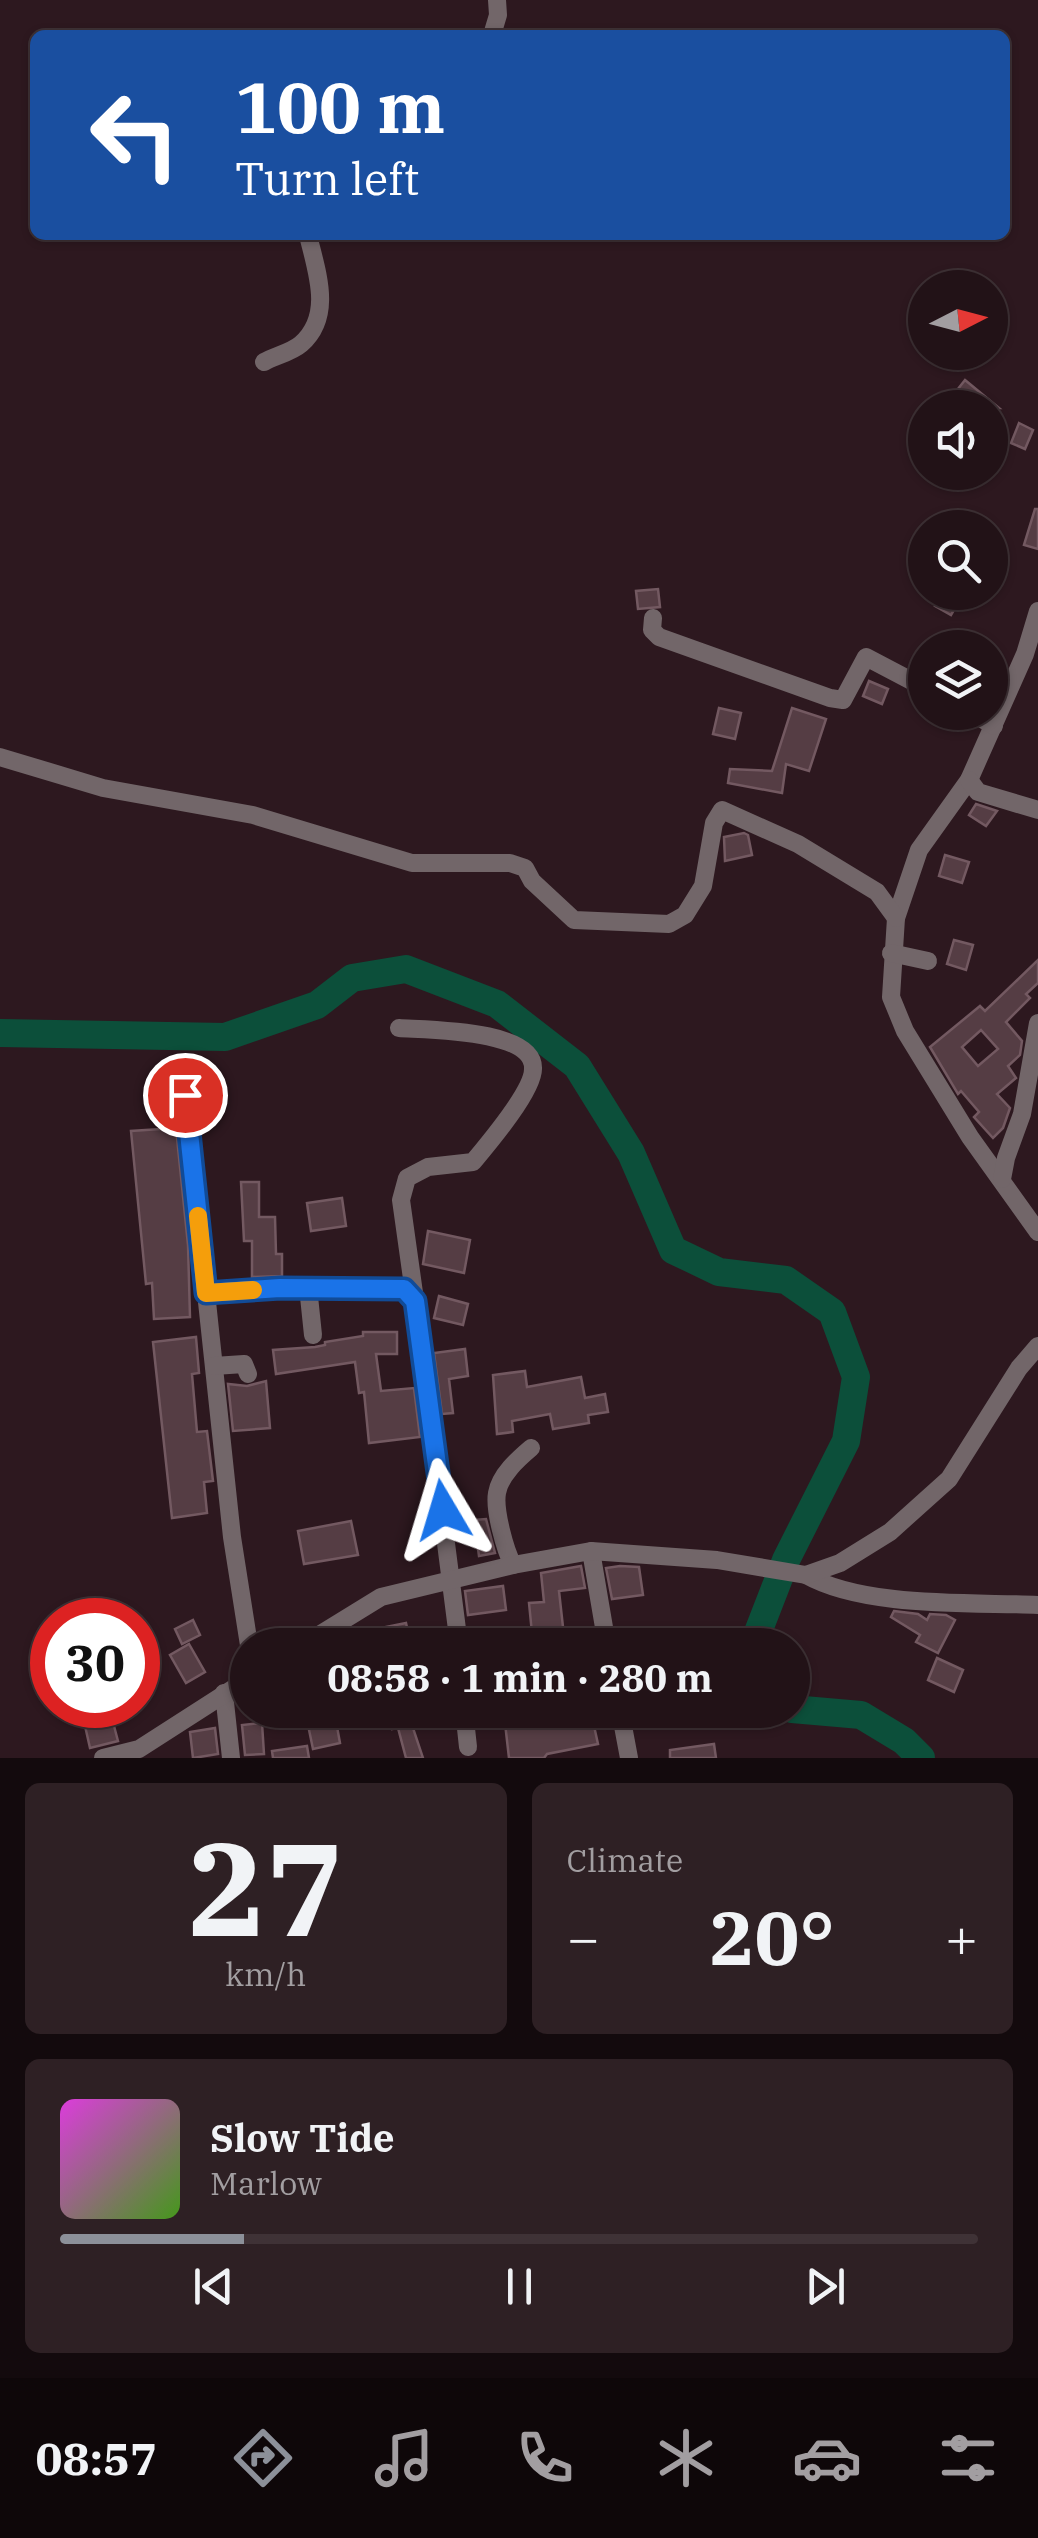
<!DOCTYPE html>
<meta charset="utf-8">
<style>
:root{--surface:#221217;--page:#2e2024;--text:#f1f3f6;--muted:#a29ea1;--line:#3f3236;--accent:#8c9099}
body{margin:0;font-family:"IBM Plex Serif",serif;background:var(--page);color:var(--text);height:100vh;display:flex;flex-direction:column;font-size:38px;white-space:nowrap}
*{box-sizing:border-box;margin:0}
p{font-size:32px;color:var(--muted)}
.icon{flex:none;width:55px;height:55px;fill:none;stroke:currentColor;stroke-width:2;stroke-linecap:round;stroke-linejoin:round}
.map{position:relative;height:1758px;overflow:hidden}
.sheet{display:flex;flex-direction:column;gap:25px;padding:25px;background:#130a0d;flex:1}
.sheet>*{flex:none}
.hud{position:absolute;left:30px;top:30px;width:980px;height:210px;border-radius:15px;box-shadow:0 2px 8px #0004,0 0 0 2px var(--line);background:#1a4fa0;color:#fff;overflow:hidden}
.needle{width:65px;rotate:84deg}
.buttons{position:absolute;left:908px;top:270px;display:grid;gap:20px}
.buttons a{display:grid;place-items:center;width:100px;height:100px;border-radius:50%;background:var(--surface);box-shadow:0 2px 8px #0004,0 0 0 2px var(--line);font-size:50px}
.speed{position:absolute;left:30px;top:1598px;display:flex;gap:20px;font-size:50px;font-weight:700;text-align:center}
.speed>*{display:grid;place-content:center;width:130px;height:130px;border-radius:50%;background:var(--surface);box-shadow:0 2px 8px #0004,0 0 0 2px var(--line);line-height:1}
.speed .limit{border:15px solid #d22;background:#fff;color:#111}
.pin{position:absolute;display:grid;place-items:center;width:85px;height:85px;color:#fff;margin:-42px;border:5px solid #fff;border-radius:50%;box-shadow:0 2px 10px #0007}
.me{position:absolute;width:110px;margin:-55px;rotate:353deg;stroke-linejoin:round;filter:drop-shadow(0 0 8px #0008)}
.turn{display:flex;align-items:center;gap:35px;height:210px;padding:0 40px;font-size:45px}
.turn .icon{width:130px;height:130px;stroke-width:2.5}
.turn b{display:block;font-size:70px;line-height:85px}
.big{font-size:75px;font-weight:700;line-height:1.1}
.sheet .tile{flex:1;display:flex;flex-direction:column;justify-content:center;gap:15px;min-width:0;padding:0 35px;border-radius:15px;background:var(--page)}
.sheet .dial{align-items:center;gap:0}
.dial b{font-size:130px;line-height:1}
.song{display:flex;align-items:center;gap:30px}
.cover{width:120px;height:120px;border-radius:15px;background:linear-gradient(135deg,hsl(300 70% 55%),hsl(100 70% 35%))}
.played{height:10px;border-radius:5px;background:linear-gradient(90deg,var(--accent) 20%,var(--line) 20%)}
.keys{display:flex;justify-content:space-around;direction:ltr}
.heat{display:flex;justify-content:space-between;align-items:center;font-size:55px;direction:ltr}
.sheet .tiles{flex:1;display:grid;gap:25px;grid-template-columns:1fr 1fr}
.tile:last-child{grid-column:span 2}
.trip{position:absolute;left:230px;top:1628px;width:580px;height:100px;border-radius:50px;background:var(--surface);box-shadow:0 2px 8px #0004,0 0 0 2px var(--line);font-weight:700;line-height:100px;text-align:center}
.dock{display:flex;height:160px;justify-content:space-around;align-items:center;background:#0e0709;color:var(--muted)}
.dock .icon{width:70px;height:70px}
.dock .active{color:var(--accent)}
.dock b{font-size:45px;color:var(--text)}
.map>svg:first-child{display:block}
.lines{fill:none;stroke-linecap:round;stroke-linejoin:round}
.river{stroke:#0c4f3a;stroke-width:28}
.building{fill:#553d44;stroke:#735961;stroke-width:2.5;fill-rule:evenodd}
.street{stroke:#726669;stroke-width:18}
.route-casing{stroke:#114b97;stroke-width:25}
.route{stroke:#1a73e8;stroke-width:18}
.slow{stroke:#f59e0b;stroke-width:18}
</style>
<div class="map">
<svg width="1038" height="1758" viewBox="0 0 1038 1758">
<rect width="100%" height="100%" fill="#2d181f"/>
<g class="lines">
<!-- river -->
<g class="river">
<path d="M0,1033L225,1037L317,1005L352,978L406,969L497,1004L577,1066L631,1153L673,1250L719,1272L786,1280L832,1312L856,1377L846,1441L786,1560L753,1645"/>
<path d="M792,1709L861,1715L904,1741L921,1758"/>
</g>
</g>
<!-- building -->
<g class="building">
<path d="M965,380L999,408H943Z"/>
<path d="M1019,423L1033,430L1025,449L1011,443Z"/>
<path d="M1035,509H1038V549L1024,545Z"/>
<path d="M658,589L660,607L638,609L636,591Z"/>
<path d="M942,592H952L961,598L951,615L935,606Z"/>
<path d="M869,681L888,689L882,704L863,696Z"/>
<path d="M719,708L741,713L735,739L713,734Z"/>
<path d="M792,708L826,719L809,771L786,764L782,793L728,783L730,769L772,771Z"/>
<path d="M976,804L997,811L986,826L969,815Z"/>
<path d="M744,833L748,835L752,855L725,861L724,837Z"/>
<path d="M945,855L969,862L962,883L939,876Z"/>
<path d="M954,940L973,945L966,970L947,964Z"/>
<path d="M1038,960V983L1026,994L1030,998L1006,1022L1022,1041L1020,1055L1008,1066L1016,1078L997,1094L1010,1108L1003,1128L993,1138L974,1117L979,1112L961,1091L958,1094L930,1047L980,1006L985,1011ZM981,1030L998,1049L978,1066L962,1047Z"/>
<path d="M178,1075H205L206,1094H197L189,1083L178,1085Z"/>
<path d="M176,1128L188,1245L190,1317L154,1319L152,1283L146,1284L131,1131Z"/>
<path d="M241,1182H259V1217H275L276,1254H282V1276L252,1277V1241H244Z"/>
<path d="M342,1198L346,1226L311,1231L307,1203Z"/>
<path d="M428,1231L470,1240L464,1273L423,1264Z"/>
<path d="M439,1296L468,1304L463,1325L434,1318Z"/>
<path d="M363,1332H397V1354H376L381,1391L414,1388L420,1437L369,1443L364,1392L359,1393L355,1362L276,1374L273,1350L315,1347L325,1345V1342L363,1336Z"/>
<path d="M196,1337L199,1373L192,1374L197,1432L207,1431L213,1481L204,1482L207,1513L172,1518L153,1342Z"/>
<path d="M465,1349L468,1376L449,1379L453,1413L442,1414L434,1353Z"/>
<path d="M525,1371L527,1387L581,1377L585,1398L605,1394L608,1412L588,1415L589,1423L553,1429L550,1414L512,1421L513,1432L497,1434L493,1375Z"/>
<path d="M266,1381L270,1428L233,1431L228,1384L247,1386Z"/>
<path d="M486,1519L495,1553L479,1556L474,1520Z"/>
<path d="M351,1521L358,1555L304,1564L298,1531Z"/>
<path d="M581,1566L585,1588L559,1591L565,1645H551L549,1631L532,1633L529,1603L544,1602L541,1573Z"/>
<path d="M620,1566L639,1567L643,1595L612,1599L606,1568Z"/>
<path d="M503,1586L506,1610L468,1615L465,1591Z"/>
<path d="M894,1611L918,1614L927,1620L930,1614L946,1615L955,1620L938,1653L916,1642L920,1635L891,1617Z"/>
<path d="M193,1620L200,1635L182,1644L175,1629Z"/>
<path d="M406,1623L411,1645H384L381,1628Z"/>
<path d="M189,1644L205,1672L186,1683L170,1655Z"/>
<path d="M937,1658L963,1670L954,1692L928,1680Z"/>
<path d="M309,1710H334L340,1743L313,1749L308,1725Z"/>
<path d="M388,1710H407L423,1758H406L398,1728L392,1729Z"/>
<path d="M487,1710H517L519,1728L560,1723L558,1710H587L589,1727L594,1726L598,1744L547,1754L544,1758H509L505,1723L488,1725Z"/>
<path d="M110,1711L118,1741L90,1748L83,1717Z"/>
<path d="M262,1723L264,1754L245,1755L242,1725Z"/>
<path d="M215,1728L218,1754L193,1758L190,1732Z"/>
<path d="M714,1744L716,1758H670V1750Z"/>
<path d="M307,1746L309,1758H273L272,1751Z"/>
</g>
<g class="lines">
<!-- street -->
<g class="street">
<path d="M492,35L498,15L497,0"/>
<path d="M264,362C275,356 292,352 301,344C334,315 316,270 308,235"/>
<path d="M1038,611L1025,654L969,780L919,850L896,918L891,997L905,1031L970,1137L1038,1232"/>
<path d="M653,618L652,630L659,637L830,698L843,700L866,657L925,688"/>
<path d="M970,712L994,726"/>
<path d="M0,757L103,788L253,815L412,863H510L525,868L532,881L574,920L669,924L685,915L703,886L714,823L722,810L798,844L877,892L896,918"/>
<path d="M969,780L978,792L1038,810"/>
<path d="M891,953L928,961"/>
<path d="M399,1028C427,1030 535,1029 533,1069C533,1091 488,1144 473,1162L428,1167L407,1178L401,1200L415,1300"/>
<path d="M185,1095L232,1537L249,1645"/>
<path d="M1002,1179L1006,1158L1022,1114L1038,1023"/>
<path d="M308,1287L313,1335"/>
<path d="M206,1293L308,1287L404,1289L415,1301L459,1645"/>
<path d="M214,1366L244,1364L248,1374"/>
<path d="M591,1551L607,1645"/>
<path d="M513,1565C505,1550 494,1510 497,1493C500,1475 518,1459 531,1448"/>
<path d="M806,1575C864,1608 971,1602 1038,1605"/>
<path d="M303,1645L381,1597L513,1565L591,1551L717,1560L806,1575L840,1563L890,1532L949,1479L1019,1368L1038,1346"/>
<path d="M224,1693L231,1758"/>
<path d="M464,1710L468,1747"/>
<path d="M620,1710L629,1758"/>
<path d="M103,1758L139,1749L248,1679"/>
</g>
</g>
<g class="lines">
<defs>
<path id="route" d="M185,1095L206,1293L280,1288L404,1289L415,1301L443,1510"/>
</defs>
<!-- route casing -->
<use href="#route" class="route-casing"/>
<!-- route -->
<use href="#route" class="route"/>
<!-- slow -->
<path class="slow" d="M198,1216L206,1293L253,1290"/>
</g>
</svg>
<div class="buttons">
<a><svg class="needle" viewBox="-14 -14 28 28"><path d="M0-13l5 13h-10z" fill="#e53935"/><path d="M0 13l5-13h-10z" fill="#a29ea1"/></svg></a>
<a><svg class="icon" aria-label="sound" viewBox="0 0 24 24"><path d="M4 9h4l5-4v14l-5-4H4zM17 9q2 3 0 6"/></svg></a>
<a><svg class="icon" aria-label="search" viewBox="0 0 24 24"><circle cx="10" cy="10" r="6"/><path d="M15 15l6 6"/></svg></a>
<a><svg class="icon" aria-label="layers" viewBox="0 0 24 24"><path d="M12 4l9 5-9 5-9-5zM3 14l9 5 9-5"/></svg></a>
</div>
<div class="speed"><div class="limit">30</div></div>
<div class="pin" style="left:185px;top:1095px;background:#d93025"><svg class="icon" aria-label="arrive" viewBox="0 0 24 24"><path d="M6 21V4h12l-3 4 3 4H6"/></svg></div>
<svg class="me" style="left:443px;top:1510px" viewBox="-20 -20 40 40"><path d="M0-17L14 15 0 8-14 15z" fill="#1a73e8" stroke="#fff" stroke-width="4"/></svg>
<div class="trip">08:58 · 1 min · 280 m</div>
<div class="hud">
<div class="turn"><svg class="icon" aria-label="left" viewBox="0 0 24 24"><path d="M17 20v-9H6M10 6l-5 5 5 5"/></svg><div><b>100 m</b>Turn left</div></div>
</div>
</div>
<section class="sheet">
<div class="tiles">
<div class="tile dial"><b>27</b><p>km/h</p></div>
<div class="tile"><p>Climate</p>
<div class="heat"><a>−</a><b class="big">20°</b><a>+</a></div>
</div>
<div class="tile">
<div class="song"><i class="cover"></i><div><b>Slow Tide</b><p>Marlow</p></div></div>
<div class="played"></div>
<div class="keys"><svg class="icon" aria-label="previous" viewBox="0 0 24 24"><path d="M18 5L8 12l10 7zM5 5v14"/></svg><svg class="icon" aria-label="pause" viewBox="0 0 24 24"><path d="M8 5v14M16 5v14"/></svg><svg class="icon" aria-label="next" viewBox="0 0 24 24"><path d="M6 5l10 7-10 7zM19 5v14"/></svg></div>
</div>
</div>
</section>
<nav class="dock">
<b>08:57</b>
<svg class="icon active" aria-label="directions" viewBox="0 0 24 24"><path d="M12 3l9 9-9 9-9-9zM9 14v-3h6M13 9l2 2-2 2"/></svg>
<svg class="icon" aria-label="music" viewBox="0 0 24 24"><path d="M9 18V5l10-2v13"/><circle cx="6" cy="18" r="3"/><circle cx="16" cy="16" r="3"/></svg>
<svg class="icon" aria-label="phone" viewBox="0 0 24 24"><path d="M5 4h4l2 5-3 2q2 4 5 5l2-3 5 2v4C11 20 4 13 5 4z"/></svg>
<svg class="icon" aria-label="climate" viewBox="0 0 24 24"><path d="M12 3v18M4 7l16 10M4 17L20 7"/></svg>
<svg class="icon" aria-label="car" viewBox="0 0 24 24"><path d="M5 17H2v-5l4-1 3-4h7l3 4 3 1v5h-3M9 17h6M6 11h13"/><circle cx="7" cy="17" r="2"/><circle cx="17" cy="17" r="2"/></svg>
<svg class="icon" aria-label="filters" viewBox="0 0 24 24"><path d="M4 7h16M4 17h16"/><circle cx="9" cy="7" r="2"/><circle cx="15" cy="17" r="2"/></svg>
</nav>
